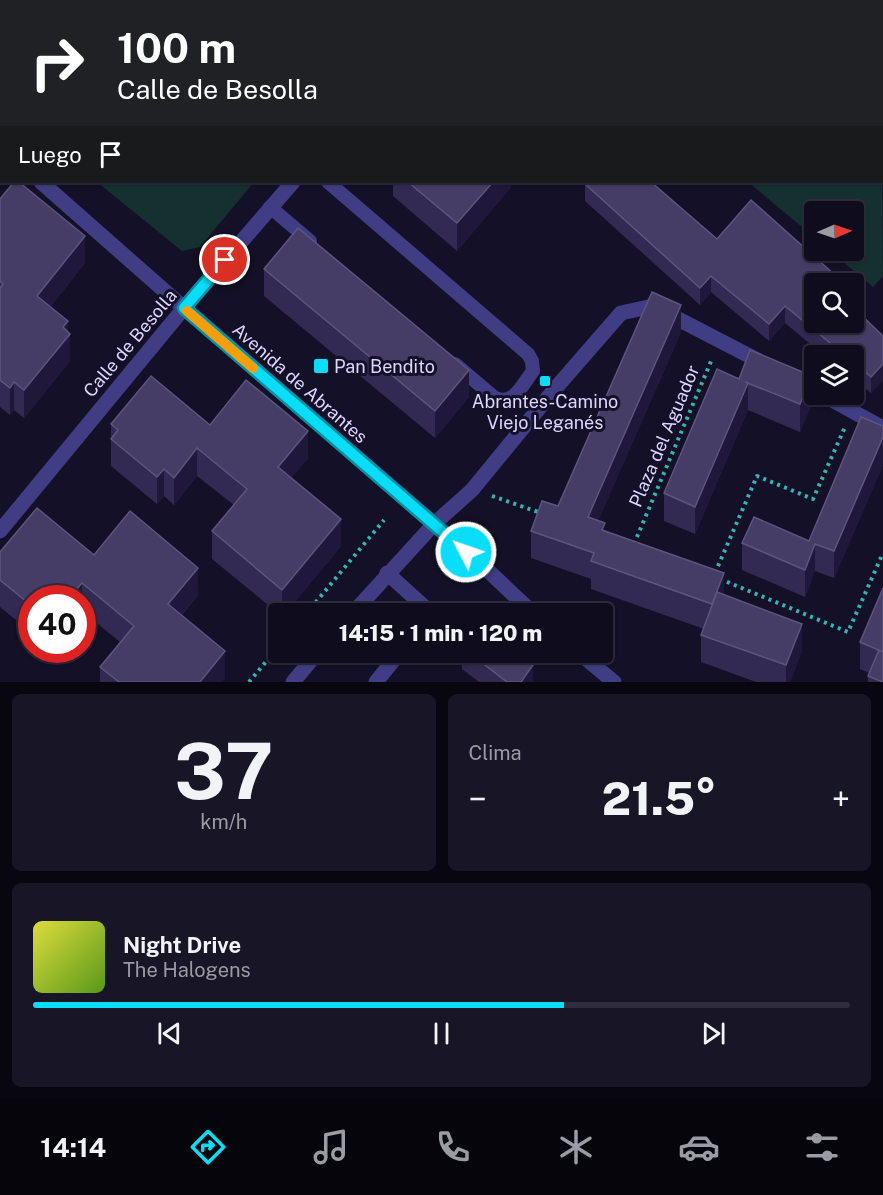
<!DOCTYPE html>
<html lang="es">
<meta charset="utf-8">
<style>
:root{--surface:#0f0c1d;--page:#181526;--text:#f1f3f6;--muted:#9b9ba4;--line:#2f2c3b;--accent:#0addf7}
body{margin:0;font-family:"Public Sans",sans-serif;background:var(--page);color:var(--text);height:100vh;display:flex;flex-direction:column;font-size:22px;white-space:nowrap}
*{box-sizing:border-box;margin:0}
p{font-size:20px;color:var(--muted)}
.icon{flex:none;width:33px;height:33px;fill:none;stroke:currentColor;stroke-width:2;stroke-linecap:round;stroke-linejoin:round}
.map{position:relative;height:682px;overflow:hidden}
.sheet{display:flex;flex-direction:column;gap:12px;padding:12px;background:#080710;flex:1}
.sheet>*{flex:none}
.banner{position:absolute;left:0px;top:0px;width:884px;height:183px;box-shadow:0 2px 4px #0004,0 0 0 2px var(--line);background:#202124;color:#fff;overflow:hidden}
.needle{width:39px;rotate:88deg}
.buttons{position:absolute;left:804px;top:201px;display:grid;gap:12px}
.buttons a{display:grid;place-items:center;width:60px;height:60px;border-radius:6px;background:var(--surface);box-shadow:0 2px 4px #0004,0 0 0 2px var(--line);font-size:30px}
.speed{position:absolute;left:18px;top:585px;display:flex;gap:12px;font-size:30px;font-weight:700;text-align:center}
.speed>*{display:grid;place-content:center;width:78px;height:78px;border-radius:50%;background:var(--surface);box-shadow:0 2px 4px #0004,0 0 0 2px var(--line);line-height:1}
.speed .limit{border:9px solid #d22;background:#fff;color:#111}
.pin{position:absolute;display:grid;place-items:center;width:51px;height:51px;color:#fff;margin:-26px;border:3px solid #fff;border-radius:50%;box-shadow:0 2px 6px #0007}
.me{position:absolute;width:66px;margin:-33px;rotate:311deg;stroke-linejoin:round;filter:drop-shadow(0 0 4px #0008)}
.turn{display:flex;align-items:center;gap:21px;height:126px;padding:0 18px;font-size:27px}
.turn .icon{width:78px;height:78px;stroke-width:2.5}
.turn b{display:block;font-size:42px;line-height:51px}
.then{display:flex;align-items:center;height:57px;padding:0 18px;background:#0003;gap:12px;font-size:22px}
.big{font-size:45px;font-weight:800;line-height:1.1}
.sheet .widget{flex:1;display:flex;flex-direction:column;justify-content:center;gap:9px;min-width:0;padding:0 21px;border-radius:9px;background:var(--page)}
.sheet .dial{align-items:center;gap:0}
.dial b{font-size:78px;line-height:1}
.song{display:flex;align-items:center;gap:18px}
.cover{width:72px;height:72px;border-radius:9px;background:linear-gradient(135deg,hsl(60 70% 55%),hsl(90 70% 35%))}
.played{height:6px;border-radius:3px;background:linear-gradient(90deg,var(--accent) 65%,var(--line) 65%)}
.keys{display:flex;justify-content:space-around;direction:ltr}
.heat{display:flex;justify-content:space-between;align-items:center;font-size:33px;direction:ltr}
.sheet .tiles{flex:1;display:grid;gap:12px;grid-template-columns:1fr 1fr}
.widget:last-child{grid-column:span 2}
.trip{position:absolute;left:268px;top:603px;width:345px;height:60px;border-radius:6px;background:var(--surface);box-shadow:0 2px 4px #0004,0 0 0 2px var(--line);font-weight:800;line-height:60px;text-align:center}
.tabs{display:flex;height:96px;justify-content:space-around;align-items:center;background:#06050c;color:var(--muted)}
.tabs .icon{width:42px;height:42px}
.tabs .selected{color:var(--accent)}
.tabs b{font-size:27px;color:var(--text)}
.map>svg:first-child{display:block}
.green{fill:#143130}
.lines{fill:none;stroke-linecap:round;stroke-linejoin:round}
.path{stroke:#34b5af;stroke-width:4;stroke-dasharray:3 4.5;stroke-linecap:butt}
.service{stroke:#403d84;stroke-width:14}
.minor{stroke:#403d84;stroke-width:15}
.tertiary{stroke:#403d84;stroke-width:15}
.wall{fill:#332a54}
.shaded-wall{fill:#1f183a}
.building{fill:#453d66;stroke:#5d557e;stroke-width:1.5}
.route-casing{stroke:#0690a1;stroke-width:15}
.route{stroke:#0addf7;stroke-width:10}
.slow{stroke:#f59e0b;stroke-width:10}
.poi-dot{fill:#0addf7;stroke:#141027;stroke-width:2}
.labels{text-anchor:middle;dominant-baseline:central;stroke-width:6;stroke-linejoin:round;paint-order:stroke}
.street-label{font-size:18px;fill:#dcd7fe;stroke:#141027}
.poi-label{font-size:18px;fill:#dcd7fe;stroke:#141027;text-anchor:start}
</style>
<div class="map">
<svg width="883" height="682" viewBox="0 0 883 682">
<rect width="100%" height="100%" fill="#141027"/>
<!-- green -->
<g class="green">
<path d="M0,0H401L2,2L1,104Z"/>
<path d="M756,0H850L754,1Z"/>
<path d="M882,156L883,276L873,287L830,251L854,250V212H814V237L748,182H882Z"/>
<path d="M97,182H254L200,247L182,251Z"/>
</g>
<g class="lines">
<!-- path -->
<g class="path">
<path d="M313,0L314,2"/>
<path d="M492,496L541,513"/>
<path d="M634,544L712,359"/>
<path d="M715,573L757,476L813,499L845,427"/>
<path d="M720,579L848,632L883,553"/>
<path d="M306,614L384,520"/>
<path d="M249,682L279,646"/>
</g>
<!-- service -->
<g class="service">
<path d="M328,182L528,354L532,361L533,371C522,385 514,406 495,398L455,364"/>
<path d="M270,207L310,241"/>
</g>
<!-- minor -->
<g class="minor">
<path d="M0,531L184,308"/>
<path d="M387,573L429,611V614"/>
<path d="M352,614L434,524"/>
<path d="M293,682L318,652"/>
<path d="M376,682L400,652"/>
</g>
<!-- tertiary -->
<g class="tertiary">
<path d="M446,2L447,0"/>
<path d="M0,145L2,147"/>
<path d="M41,182L184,308L483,566L534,614"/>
<path d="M184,308L293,182"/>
<path d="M821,394L883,428"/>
<path d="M434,524L472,490L554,390L621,313L653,306L765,364"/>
<path d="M578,652L614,682"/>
</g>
</g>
<!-- wall -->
<g class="wall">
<path d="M393,182H511V187L457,251L393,196Z"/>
<path d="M585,184L717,239L861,314V315L883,336L871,393L854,379V356H825L785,323L769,341L711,292L700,305L585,201Z"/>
<path d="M0,199L85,263L50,307L68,332L70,361L24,418L14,410L10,415L0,407Z"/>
<path d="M264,269L469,397L435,438L264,296Z"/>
<path d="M681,332L598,521L605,531L724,595L802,651L790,682H756L701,662V635L704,629L591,589V579L531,558V531L558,506Z"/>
<path d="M739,379L812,403L800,432L748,410L695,534L664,521V493Z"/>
<path d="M111,424L210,425L308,458L291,478L341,546L285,614H279L212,559V531L234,505L197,476L174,505L164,496L157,504L111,466Z"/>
<path d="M883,426V465L834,578L815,571L805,597L742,570V543L809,541Z"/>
<path d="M0,552L94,555L198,595L182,615L225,678L222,682H100V667L120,642L82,611V598H32V633L0,607Z"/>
<path d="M883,588V682H868V676L869,673L860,669V642Z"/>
<path d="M462,652H516L533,682H479L462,669Z"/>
</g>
<!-- shaded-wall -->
<g class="shaded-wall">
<path d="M715,0H732L730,2H714Z"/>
<path d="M883,72V89L882,90V73Z"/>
<path d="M493,182H511V187L457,251V223Z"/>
<path d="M85,236V263L37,323V296Z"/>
<path d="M711,276V292L700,305V288Z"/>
<path d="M861,298V314L852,324L854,322V306Z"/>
<path d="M681,305V332L588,544V517Z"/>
<path d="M785,306V323L769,341V324Z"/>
<path d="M68,321V336L70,334V361L24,418V390L63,327Z"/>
<path d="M883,364V381L871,393V377Z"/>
<path d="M469,370V397L435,438V411Z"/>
<path d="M812,376V403L800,432V404Z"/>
<path d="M14,382V410L10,415V388Z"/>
<path d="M748,383V410L695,534V507Z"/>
<path d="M308,431V458L278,494V467Z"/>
<path d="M883,437V465L834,578V551Z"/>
<path d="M197,448V476L174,505V478Z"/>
<path d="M164,469V496L157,504V477Z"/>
<path d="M341,519V546L285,614H282V590Z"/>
<path d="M815,544V571L805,597V570Z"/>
<path d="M198,568V595L168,631V604Z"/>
<path d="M724,573V600L712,604Z"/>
<path d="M82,583V598H69Z"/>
<path d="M802,624V651L790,682H786V665Z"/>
<path d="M225,651V678L222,682H200Z"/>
<path d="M533,665V682H521Z"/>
</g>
<!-- building -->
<g class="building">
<path d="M622,0H715L714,2H620Z"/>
<path d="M857,0H883V72L882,73V2H855Z"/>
<path d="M14,182H19L85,236L37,296L68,321L63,327L70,334L24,390L14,382L10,388L0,380V288L3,284L0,281V199Z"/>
<path d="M408,182H493L457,223Z"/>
<path d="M587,182H651L717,239L751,200L845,284H814V322H854V308L883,336V364L871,377L854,362V356H846L785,306L769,324L711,276L700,288L585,184Z"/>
<path d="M298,228L469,370L435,411L264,269Z"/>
<path d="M854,291L861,298L854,306Z"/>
<path d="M652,292L681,305L588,517L605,523L602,530L724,573L712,604L591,561L594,553L531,531L542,501L558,506Z"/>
<path d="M750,350L812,376L800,404L745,382L748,383L695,507L664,493L717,369L739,379Z"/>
<path d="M151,376L210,425L246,380L308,431L278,467L341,519L282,590L212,531L247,489L197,448L174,478L164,469L157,477L111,439L118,430L111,424Z"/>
<path d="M861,417L883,426V437L834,551L815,544L805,570L742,543L754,517L809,541Z"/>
<path d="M37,508L94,555L130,511L198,568L168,604L225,651L200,682H119L100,667L134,626L82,583L69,598H32V606L0,580V552Z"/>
<path d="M883,588V652L860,642Z"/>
<path d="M717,592L802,624L786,665L701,635Z"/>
<path d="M879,650L883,652V682L868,676Z"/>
<path d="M468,652H516L533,665L521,682H507Z"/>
</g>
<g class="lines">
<defs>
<path id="route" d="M225,260L184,308L466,552"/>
</defs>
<!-- route casing -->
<use href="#route" class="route-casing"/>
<!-- route -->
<use href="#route" class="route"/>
<!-- slow -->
<path class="slow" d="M187,311L253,368"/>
</g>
<!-- markers -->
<g class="poi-dot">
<rect x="313" y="358" width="16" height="16" rx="3"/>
<rect x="539" y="375" width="12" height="12" rx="3"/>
</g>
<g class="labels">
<!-- street labels -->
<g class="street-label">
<text transform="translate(130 343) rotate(-50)">Calle de Besolla</text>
<text transform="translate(300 383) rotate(41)">Avenida de Abrantes</text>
<text transform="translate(664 436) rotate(-67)">Plaza del Aguador</text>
</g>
<!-- poi labels -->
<g class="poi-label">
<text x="334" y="366">Pan Bendito</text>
<text x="545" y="401" text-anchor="middle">Abrantes-Camino<tspan x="545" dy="21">Viejo Leganés</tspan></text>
</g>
</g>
</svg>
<div class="buttons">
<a><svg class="needle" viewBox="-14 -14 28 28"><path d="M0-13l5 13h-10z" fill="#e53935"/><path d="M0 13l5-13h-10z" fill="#9b9ba4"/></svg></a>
<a><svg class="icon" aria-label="search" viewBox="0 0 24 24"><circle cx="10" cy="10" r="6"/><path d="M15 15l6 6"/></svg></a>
<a><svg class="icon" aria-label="layers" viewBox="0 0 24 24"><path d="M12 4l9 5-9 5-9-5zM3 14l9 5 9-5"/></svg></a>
</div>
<div class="speed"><div class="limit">40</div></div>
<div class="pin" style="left:225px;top:260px;background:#d93025"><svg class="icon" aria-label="arrive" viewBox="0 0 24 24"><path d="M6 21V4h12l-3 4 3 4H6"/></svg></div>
<svg class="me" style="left:466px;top:552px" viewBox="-20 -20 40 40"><circle r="17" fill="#0addf7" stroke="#fff" stroke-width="3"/><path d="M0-11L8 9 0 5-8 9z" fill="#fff"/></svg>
<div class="trip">14:15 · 1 min · 120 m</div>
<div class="banner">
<div class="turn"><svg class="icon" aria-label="right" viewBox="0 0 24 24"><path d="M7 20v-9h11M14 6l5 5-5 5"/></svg><div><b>100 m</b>Calle de Besolla</div></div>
<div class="then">Luego<svg class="icon" aria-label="arrive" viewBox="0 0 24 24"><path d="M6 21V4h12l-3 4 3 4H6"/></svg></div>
</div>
</div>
<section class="sheet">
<div class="tiles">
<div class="widget dial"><b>37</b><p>km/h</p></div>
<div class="widget"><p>Clima</p>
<div class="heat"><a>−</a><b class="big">21.5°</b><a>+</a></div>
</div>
<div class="widget">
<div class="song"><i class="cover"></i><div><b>Night Drive</b><p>The Halogens</p></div></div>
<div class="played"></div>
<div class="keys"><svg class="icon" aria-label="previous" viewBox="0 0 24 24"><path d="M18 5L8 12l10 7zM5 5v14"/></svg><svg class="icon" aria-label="pause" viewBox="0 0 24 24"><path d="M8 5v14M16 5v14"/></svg><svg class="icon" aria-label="next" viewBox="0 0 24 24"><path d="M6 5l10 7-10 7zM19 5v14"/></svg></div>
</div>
</div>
</section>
<nav class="tabs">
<b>14:14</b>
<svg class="icon selected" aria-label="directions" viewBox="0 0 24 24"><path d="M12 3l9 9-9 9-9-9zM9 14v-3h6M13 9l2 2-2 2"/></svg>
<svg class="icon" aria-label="music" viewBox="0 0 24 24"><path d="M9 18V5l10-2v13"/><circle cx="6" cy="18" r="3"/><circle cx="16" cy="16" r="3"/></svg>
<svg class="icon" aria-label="phone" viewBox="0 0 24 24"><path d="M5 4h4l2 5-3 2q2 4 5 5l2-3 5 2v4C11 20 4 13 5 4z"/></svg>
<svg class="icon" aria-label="climate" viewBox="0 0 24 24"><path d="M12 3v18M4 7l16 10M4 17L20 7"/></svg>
<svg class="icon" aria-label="car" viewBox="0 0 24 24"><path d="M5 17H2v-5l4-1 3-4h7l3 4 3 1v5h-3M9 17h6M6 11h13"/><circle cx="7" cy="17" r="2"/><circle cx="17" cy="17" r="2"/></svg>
<svg class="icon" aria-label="filters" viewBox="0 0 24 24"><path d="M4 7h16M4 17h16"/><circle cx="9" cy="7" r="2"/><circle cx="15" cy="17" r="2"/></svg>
</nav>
